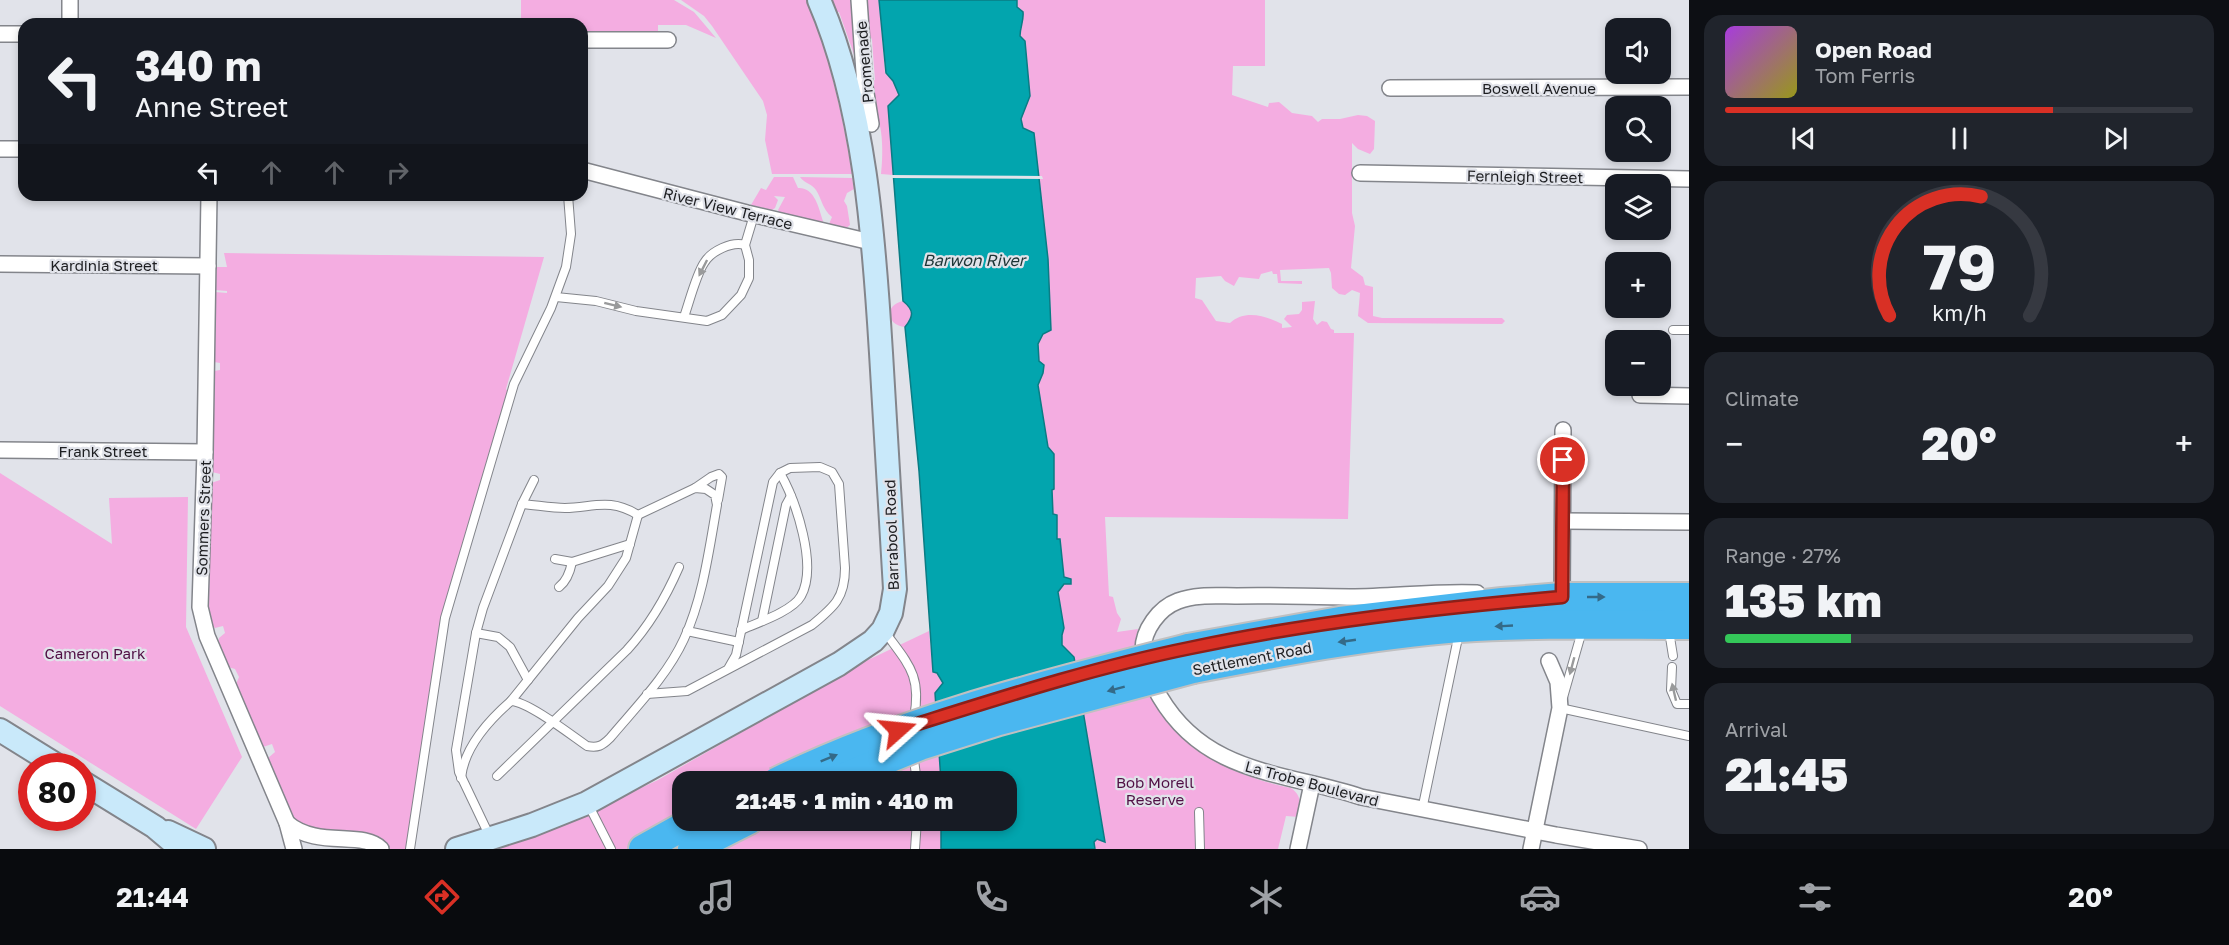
<!DOCTYPE html>
<meta charset="utf-8">
<style>
:root{--surface:#171b24;--page:#20242c;--text:#f1f3f6;--muted:#9ea1a6;--line:#363941;--accent:#d93025}
body{margin:0;font-family:"Golos Text",sans-serif;background:var(--page);color:var(--text);height:100vh;display:flex;flex-direction:column;font-size:22px;white-space:nowrap}
*{box-sizing:border-box;margin:0}
p{font-size:20px;color:var(--muted)}
.icon{flex:none;width:33px;height:33px;fill:none;stroke:currentColor;stroke-width:2;stroke-linecap:round;stroke-linejoin:round}
.map{position:relative;flex:1;overflow:hidden}
.panel{display:flex;flex-direction:column;gap:15px;padding:15px;background:#0d0f14;width:540px}
.panel>*{flex:none}
.guide{position:absolute;left:18px;top:18px;width:570px;height:183px;border-radius:18px;box-shadow:0 3px 9px #0003;background:#171b24;color:var(--text);overflow:hidden}
.fabs{position:absolute;left:1605px;top:18px;display:grid;gap:12px}
.fabs a{display:grid;place-items:center;width:66px;height:66px;border-radius:12px;background:var(--surface);box-shadow:0 3px 9px #0003;font-size:30px}
.speed{position:absolute;left:18px;top:753px;display:flex;gap:12px;font-size:30px;font-weight:700;text-align:center}
.speed>*{display:grid;place-content:center;width:78px;height:78px;border-radius:50%;background:var(--surface);box-shadow:0 3px 9px #0003;line-height:1}
.speed .limit{border:9px solid #d22;background:#fff;color:#111}
.pin{position:absolute;display:grid;place-items:center;width:51px;height:51px;color:#fff;margin:-26px;border:3px solid #fff;border-radius:50%;box-shadow:0 2px 6px #0007}
.me{position:absolute;width:66px;margin:-33px;rotate:72deg;stroke-linejoin:round;filter:drop-shadow(0 0 4px #0008)}
.turn{display:flex;align-items:center;gap:21px;height:126px;padding:0 18px;font-size:27px}
.turn .icon{width:78px;height:78px;stroke-width:2.5}
.turn b{display:block;font-size:42px;line-height:51px}
.lanes{display:flex;align-items:center;height:57px;padding:0 18px;background:#0003;justify-content:center;gap:30px;direction:ltr}
.lanes .off{opacity:.35}
.big{font-size:45px;font-weight:800;line-height:1.1}
.panel .card{flex:1;display:flex;flex-direction:column;justify-content:center;gap:9px;min-width:0;padding:0 21px;border-radius:18px;background:var(--page)}
.panel .dial{align-items:center;gap:0}
.dial svg{height:156px;overflow:visible;fill:none;stroke:var(--line);stroke-width:7;stroke-linecap:round;text-anchor:middle}
.dial text{fill:var(--text);stroke:none}
.song{display:flex;align-items:center;gap:18px}
.cover{width:72px;height:72px;border-radius:9px;background:linear-gradient(135deg,hsl(280 70% 55%),hsl(60 70% 35%))}
.played{height:6px;border-radius:3px;background:linear-gradient(90deg,var(--accent) 70%,var(--line) 70%)}
.keys{display:flex;justify-content:space-around;direction:ltr}
.heat{display:flex;justify-content:space-between;align-items:center;font-size:33px;direction:ltr}
.charge{height:9px;border-radius:4px;background:linear-gradient(90deg,#34c759 27%,var(--line) 0)}
.trip{position:absolute;left:672px;top:771px;width:345px;height:60px;border-radius:18px;background:var(--surface);box-shadow:0 3px 9px #0003;font-weight:800;line-height:60px;text-align:center}
.tabs{display:flex;height:96px;justify-content:space-around;align-items:center;background:#090b0e;color:var(--muted)}
.tabs .icon{width:42px;height:42px}
.tabs .current{color:var(--accent)}
.tabs b{font-size:27px;color:var(--text)}
main{display:flex;flex:1;min-height:0}
.map>svg:first-child{display:block}
.green{fill:#f4ade1;fill-rule:evenodd}
.water{fill:#02a5ae;stroke:#0a7c84;stroke-width:1.5}
.pier{fill:#e1e3ea}
.lines{fill:none;stroke-linecap:round;stroke-linejoin:round}
.lane-casing{stroke:#83858b;stroke-width:10}
.street-casing{stroke:#83858b;stroke-width:18}
.secondary-casing{stroke:#83858b;stroke-width:26}
.highway-casing{stroke:#c0c0c1;stroke-width:32}
.lane{stroke:#fff;stroke-width:8}
.street{stroke:#fff;stroke-width:15}
.secondary{stroke:#c9e9fa;stroke-width:22}
.highway{stroke:#4ab7f0;stroke-width:28}
.highway-bridge-casing{stroke:#c0c0c1;stroke-width:32;stroke-linecap:butt}
.highway-bridge{stroke:#4ab7f0;stroke-width:28}
.oneway{fill:#999a9b}
.oneway2{fill:#346a88}
.route-casing{stroke:#8d1f18;stroke-width:15}
.route{stroke:#d93025;stroke-width:10}
.labels{text-anchor:middle;dominant-baseline:central;stroke-width:4.5;stroke-linejoin:round;paint-order:stroke}
.street-label{font-size:15px;fill:#1d1e21;stroke:#e1e3ea}
.park-label{font-size:15px;fill:#500f44;stroke:#e1e3ea}
.water-label{font-size:16px;font-style:italic;fill:#1d3435;stroke:#e1e3ea}
</style>
<main>
<div class="map">
<svg width="1689" height="849" viewBox="0 0 1689 849">
<rect width="100%" height="100%" fill="#e1e3ea"/>
<!-- green -->
<g class="green">
<path d="M521,0H674L694,12L716,38L686,25H658V33L639,35L632,32L582,33V24H521Z"/>
<path d="M681,0H808C829,57 843,114 852,174H772L765,140L767,115L763,101L712,26L704,16Z"/>
<path d="M825,0H879L885,73L893,81L899,95L888,106L893,175L881,174C883,158 884,124 874,111L839,12H830ZM866,24L872,40L875,80L870,83Z"/>
<path d="M1017,0H1265V66H1233L1232,95L1268,107L1269,103L1279,102L1292,113L1312,116L1318,122L1322,119H1340L1358,115L1367,116L1375,121L1374,149L1370,154L1358,149L1352,143V213L1355,226L1351,268L1363,277L1365,285L1373,287V316L1382,318H1502L1505,321L1502,324L1368,323L1358,316L1360,293L1352,290L1345,295L1339,294L1332,288L1331,273L1329,268L1280,270L1281,281H1302V284L1278,283L1277,274H1273L1272,271L1261,274L1259,279L1239,277L1234,286L1225,281L1221,276L1196,278L1195,298L1202,300L1216,321L1230,323C1245,309 1266,316 1282,324V328L1292,327L1284,319L1287,315L1299,314L1302,310V302L1315,301L1313,319L1317,325L1322,321L1327,322L1331,329L1334,330V333H1354L1348,519L1105,517L1109,596L1113,597L1117,613L1121,619L1117,632L1138,629C1133,645 1137,657 1142,673C1162,743 1225,774 1291,788C1302,796 1301,805 1299,817L1286,816L1278,849H1095L1094,842L1097,839L1105,841L1074,657L1062,645V635L1064,628L1058,592L1061,587L1071,579L1060,577L1049,530L1048,447L1038,385L1043,373L1044,366L1039,361L1038,344L1043,334L1021,118L1030,96L1020,36Z"/>
<path d="M774,177H793L798,188C815,187 819,209 823,221L822,223L780,214L778,210L785,197L774,196L778,200L775,208L772,210L751,205L761,188L766,190Z"/>
<path d="M800,177L852,178L854,189L847,193L844,201L847,206L850,225L845,229L833,228L829,224L832,217C822,209 822,199 816,190C812,184 804,183 800,177Z"/>
<path d="M224,253L544,257L506,389L509,393L438,642L406,849H390C386,845 383,839 377,837C351,826 322,843 297,821C284,810 274,775 267,759L275,752L272,744L263,747L236,684L239,677L235,669L228,667L218,642L219,638L225,633L223,626L215,628L211,623L209,609L211,483L220,480V474L212,472L214,371L220,370V363L214,362L215,292L227,293V291L215,290V267H227Z"/>
<path d="M903,301C914,310 914,316 905,327C886,325 884,305 903,301Z"/>
<path d="M0,473L112,544L109,498L188,497L186,627L242,757L196,829L0,706Z"/>
<path d="M929,631L933,672L936,673L943,684L935,693L941,781L682,782V820L941,821V849H495L574,819L658,780L868,660Z"/>
</g>
<!-- water -->
<path class="water" d="M879,0H1017V7L1023,12C1024,21 1020,27 1020,36L1025,41L1030,96L1021,119L1023,128L1034,133L1048,259L1051,330L1043,334L1038,344L1039,361L1044,365L1043,373L1038,385L1048,447L1054,454V489L1052,490L1053,514L1057,515V539H1060L1064,577L1071,579V584H1064L1058,592L1064,628L1062,635V645L1074,657L1105,842L1097,839L1094,842L1095,849H941V821L1006,820V782L941,781L935,693L943,683L937,673L933,672L919,471L905,327C914,316 914,310 903,301L888,106L899,95L893,81L886,73Z"/>
<!-- pier -->
<path class="pier" d="M890,175L1042,176L1043,179L891,178Z"/>
<g class="lines">
<defs>
<g id="lane">
<path d="M556,297L596,301L636,311L707,321L722,315L741,295L749,278V260L745,245L754,215"/>
<path d="M684,317C689,303 696,275 704,263C711,251 732,241 745,245"/>
<path d="M1673,330H1689"/>
<path d="M695,488L711,477L719,474L722,477L718,500"/>
<path d="M555,559L572,562L630,544"/>
<path d="M559,587C567,581 570,572 572,562"/>
<path d="M762,621L786,505L791,496"/>
<path d="M741,630C757,623 793,611 801,596C818,566 796,501 780,473"/>
<path d="M687,631L739,642"/>
<path d="M1582,631L1560,708L1689,736"/>
<path d="M1669,631L1673,656"/>
<path d="M885,632C908,664 922,675 914,718"/>
<path d="M476,633L498,637L510,647L528,680"/>
<path d="M1672,667L1671,690L1677,704H1689"/>
<path d="M647,694L687,691L812,625C834,607 845,598 845,568L839,484L832,472L820,467L790,468L780,473L773,482L736,655L728,669"/>
<path d="M511,701L578,618L608,586L626,558L638,515"/>
<path d="M913,753L917,782"/>
<path d="M497,776L627,650C649,626 666,597 679,567"/>
<path d="M461,778C464,748 488,721 511,701C529,702 571,735 587,746C598,748 602,746 610,738C636,707 667,676 684,639C703,598 709,550 717,505L715,495L706,489L695,488L638,515C610,498 595,507 565,508C551,508 536,505 522,504"/>
<path d="M588,804L611,849"/>
<path d="M1422,810L1459,633"/>
<path d="M1199,812L1200,849"/>
<path d="M490,837L459,772L456,750L476,633L483,608L522,504L534,480"/>
<path d="M410,849L445,618L514,384L551,308L566,267L571,234L568,195"/>
<path d="M915,849L917,820"/>
</g>
<g id="street">
<path d="M859,0L865,87L871,124"/>
<path d="M70,24V0"/>
<path d="M0,34H24"/>
<path d="M582,40H668"/>
<path d="M1390,88L1689,87"/>
<path d="M0,149H24"/>
<path d="M582,170L747,213L875,243"/>
<path d="M1360,173L1689,179"/>
<path d="M209,195L205,452L200,607L207,636L287,823L294,849"/>
<path d="M0,264L208,266"/>
<path d="M1640,395L1689,396"/>
<path d="M0,450L205,452"/>
<path d="M1563,521L1689,522"/>
<path d="M1477,593C1435,591 1393,597 1350,597C1312,597 1274,595 1237,596C1217,596 1196,594 1178,601C1159,608 1143,630 1143,650C1143,667 1152,683 1160,697C1206,775 1285,772 1361,797L1556,835L1639,849"/>
<path d="M1562,597L1563,430"/>
<path d="M287,823C317,849 363,830 381,849"/>
<path d="M1298,849L1312,784"/>
<path d="M1531,849L1560,708L1558,682L1549,661"/>
</g>
<g id="secondary">
<path d="M0,730L58,766"/>
<path d="M82,782L155,827L181,849"/>
<path d="M168,832L204,849"/>
<path d="M457,849L532,825L587,803L839,664L873,641L883,630L891,613L895,589C890,510 886,431 881,353C874,238 865,106 819,0"/>
</g>
<g id="highway">
<path d="M1188,648L1340,621L1502,602L1562,597H1689"/>
<path d="M1193,669C1281,652 1370,635 1460,628C1536,623 1613,625 1689,625"/>
<path d="M643,849L695,820"/>
<path d="M692,849L749,820"/>
</g>
</defs>
<!-- lane casing -->
<use href="#lane" class="lane-casing"/>
<!-- street casing -->
<use href="#street" class="street-casing"/>
<!-- secondary casing -->
<use href="#secondary" class="secondary-casing"/>
<!-- highway casing -->
<use href="#highway" class="highway-casing"/>
<!-- lane -->
<use href="#lane" class="lane"/>
<!-- street -->
<use href="#street" class="street"/>
<!-- secondary -->
<use href="#secondary" class="secondary"/>
<!-- highway -->
<use href="#highway" class="highway"/>
<defs>
<g id="highway-bridge">
<path d="M776,782C906,718 1048,684 1188,648"/>
<path d="M832,782L920,746L999,721L1193,669"/>
</g>
</defs>
<!-- highway-bridge casing -->
<use href="#highway-bridge" class="highway-bridge-casing"/>
<!-- highway-bridge -->
<use href="#highway-bridge" class="highway-bridge"/>
</g>
<!-- one-way arrows -->
<defs><path id="oneway-solid" d="M-6-.8H1V-3.2L6.5 0L1 3.2V.8H-6Z" transform="scale(1.5)"/></defs>
<g class="oneway">
<use href="#oneway-solid" transform="translate(703 268) rotate(117)"/>
<use href="#oneway-solid" transform="translate(613 305) rotate(14)"/>
<use href="#oneway-solid" transform="translate(1572 666) rotate(105)"/>
<use href="#oneway-solid" transform="translate(1674 692) rotate(-103)"/>
</g>
<g class="oneway2">
<use href="#oneway-solid" transform="translate(1596 597)"/>
<use href="#oneway-solid" transform="translate(1504 626) rotate(177)"/>
<use href="#oneway-solid" transform="translate(1347 641) rotate(172)"/>
<use href="#oneway-solid" transform="translate(1116 689) rotate(165)"/>
<use href="#oneway-solid" transform="translate(829 758) rotate(-22)"/>
</g>
<g class="lines">
<defs>
<path id="route" d="M898,730C994,700 1091,668 1190,648C1313,622 1437,608 1562,597L1563,460"/>
</defs>
<!-- route casing -->
<use href="#route" class="route-casing"/>
<!-- route -->
<use href="#route" class="route"/>
</g>
<g class="labels">
<!-- street labels -->
<g class="street-label">
<text transform="translate(864 62) rotate(-95)">Promenade</text>
<text x="1539" y="88">Boswell Avenue</text>
<text transform="translate(1525 176) rotate(1)">Fernleigh Street</text>
<text transform="translate(728 208) rotate(14)">River View Terrace</text>
<text x="104" y="265">Kardinia Street</text>
<text x="103" y="451">Frank Street</text>
<text transform="translate(203 518) rotate(-88)">Sommers Street</text>
<text transform="translate(891 535) rotate(-92)">Barrabool Road</text>
<text transform="translate(1252 658) rotate(-11)">Settlement Road</text>
<text transform="translate(1312 783) rotate(15)">La Trobe Boulevard</text>
</g>
<!-- park labels -->
<g class="park-label">
<text x="95" y="653">Cameron Park</text>
<text x="1155" y="782">Bob Morell<tspan x="1155" dy="17">Reserve</tspan></text>
</g>
<!-- water labels -->
<g class="water-label">
<text x="974" y="260">Barwon River</text>
</g>
</g>
</svg>
<div class="fabs">
<a><svg class="icon" aria-label="sound" viewBox="0 0 24 24"><path d="M4 9h4l5-4v14l-5-4H4zM17 9q2 3 0 6"/></svg></a>
<a><svg class="icon" aria-label="search" viewBox="0 0 24 24"><circle cx="10" cy="10" r="6"/><path d="M15 15l6 6"/></svg></a>
<a><svg class="icon" aria-label="layers" viewBox="0 0 24 24"><path d="M12 4l9 5-9 5-9-5zM3 14l9 5 9-5"/></svg></a>
<a>+</a>
<a>−</a>
</div>
<div class="speed"><div class="limit">80</div></div>
<div class="pin" style="left:1563px;top:460px;background:#d93025"><svg class="icon" aria-label="arrive" viewBox="0 0 24 24"><path d="M6 21V4h12l-3 4 3 4H6"/></svg></div>
<svg class="me" style="left:898px;top:730px" viewBox="-20 -20 40 40"><path d="M0-17L14 15 0 8-14 15z" fill="#d93025" stroke="#fff" stroke-width="4"/></svg>
<div class="trip">21:45 · 1 min · 410 m</div>
<div class="guide">
<div class="turn"><svg class="icon" aria-label="left" viewBox="0 0 24 24"><path d="M17 20v-9H6M10 6l-5 5 5 5"/></svg><div><b>340 m</b>Anne Street</div></div>
<div class="lanes"><svg class="icon" aria-label="left" viewBox="0 0 24 24"><path d="M17 20v-9H6M10 6l-5 5 5 5"/></svg><svg class="icon off" aria-label="ahead" viewBox="0 0 24 24"><path d="M12 20V5M6 11l6-6 6 6"/></svg><svg class="icon off" aria-label="ahead" viewBox="0 0 24 24"><path d="M12 20V5M6 11l6-6 6 6"/></svg><svg class="icon off" aria-label="right" viewBox="0 0 24 24"><path d="M7 20v-9h11M14 6l5 5-5 5"/></svg></div>
</div>
</div>
<section class="panel">
<div class="card">
<div class="song"><i class="cover"></i><div><b>Open Road</b><p>Tom Ferris</p></div></div>
<div class="played"></div>
<div class="keys"><svg class="icon" aria-label="previous" viewBox="0 0 24 24"><path d="M18 5L8 12l10 7zM5 5v14"/></svg><svg class="icon" aria-label="pause" viewBox="0 0 24 24"><path d="M8 5v14M16 5v14"/></svg><svg class="icon" aria-label="next" viewBox="0 0 24 24"><path d="M6 5l10 7-10 7zM19 5v14"/></svg></div>
</div>
<div class="card dial"><svg viewBox="0 0 100 80">
<path d="M14 69A42 42 0 1 1 86 69"/>
<path d="M14 69A42 42 0 0 1 61 8" stroke="#d93025"/>
<text x="50" y="56" font-size="32" font-weight="700">79</text>
<text x="50" y="72" font-size="11">km/h</text>
</svg></div>
<div class="card"><p>Climate</p>
<div class="heat"><a>−</a><b class="big">20°</b><a>+</a></div>
</div>
<div class="card"><p>Range · 27%</p><b class="big">135 km</b><div class="charge"></div></div>
<div class="card"><p>Arrival</p><b class="big">21:45</b></div>
</section>
</main>
<nav class="tabs">
<b>21:44</b>
<svg class="icon current" aria-label="directions" viewBox="0 0 24 24"><path d="M12 3l9 9-9 9-9-9zM9 14v-3h6M13 9l2 2-2 2"/></svg>
<svg class="icon" aria-label="music" viewBox="0 0 24 24"><path d="M9 18V5l10-2v13"/><circle cx="6" cy="18" r="3"/><circle cx="16" cy="16" r="3"/></svg>
<svg class="icon" aria-label="phone" viewBox="0 0 24 24"><path d="M5 4h4l2 5-3 2q2 4 5 5l2-3 5 2v4C11 20 4 13 5 4z"/></svg>
<svg class="icon" aria-label="climate" viewBox="0 0 24 24"><path d="M12 3v18M4 7l16 10M4 17L20 7"/></svg>
<svg class="icon" aria-label="car" viewBox="0 0 24 24"><path d="M5 17H2v-5l4-1 3-4h7l3 4 3 1v5h-3M9 17h6M6 11h13"/><circle cx="7" cy="17" r="2"/><circle cx="17" cy="17" r="2"/></svg>
<svg class="icon" aria-label="filters" viewBox="0 0 24 24"><path d="M4 7h16M4 17h16"/><circle cx="9" cy="7" r="2"/><circle cx="15" cy="17" r="2"/></svg>
<b>20°</b>
</nav>
